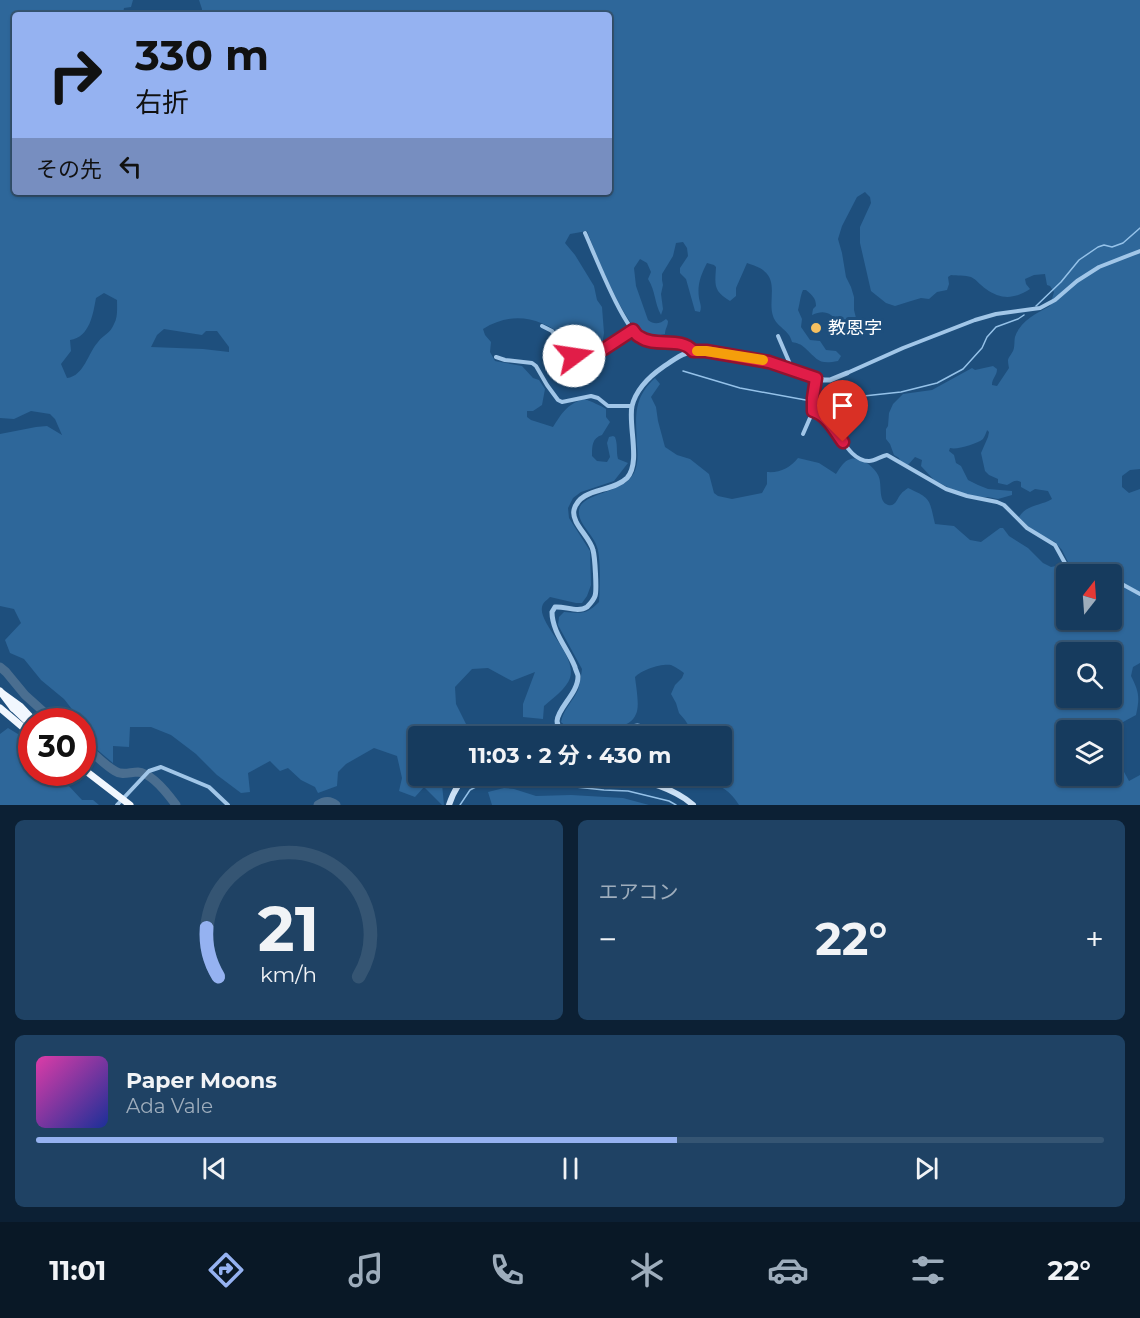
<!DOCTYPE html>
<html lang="ja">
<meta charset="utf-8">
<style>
:root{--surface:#163b5e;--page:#1f4264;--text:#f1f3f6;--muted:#9eadbc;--line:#355573;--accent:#95b2f1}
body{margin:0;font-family:Montserrat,"Noto Sans JP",sans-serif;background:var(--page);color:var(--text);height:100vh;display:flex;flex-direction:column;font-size:22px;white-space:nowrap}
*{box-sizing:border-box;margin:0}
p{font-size:20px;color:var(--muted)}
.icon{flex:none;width:33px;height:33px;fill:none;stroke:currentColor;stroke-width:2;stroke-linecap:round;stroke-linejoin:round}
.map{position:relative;height:805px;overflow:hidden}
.panel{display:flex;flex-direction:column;gap:15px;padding:15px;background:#0c2034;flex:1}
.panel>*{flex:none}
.hud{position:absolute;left:12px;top:12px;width:600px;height:183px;border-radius:6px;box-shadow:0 2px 4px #0004,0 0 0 2px var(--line);background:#95b2f1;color:#111;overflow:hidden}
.needle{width:39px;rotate:17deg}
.tools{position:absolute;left:1056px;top:564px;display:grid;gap:12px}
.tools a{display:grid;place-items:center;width:66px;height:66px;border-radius:6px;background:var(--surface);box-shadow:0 2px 4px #0004,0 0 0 2px var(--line);font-size:30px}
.speed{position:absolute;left:18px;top:708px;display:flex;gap:12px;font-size:30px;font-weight:700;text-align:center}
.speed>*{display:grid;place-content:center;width:78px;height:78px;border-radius:50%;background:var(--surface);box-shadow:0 2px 4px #0004,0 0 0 2px var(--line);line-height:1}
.speed .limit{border:9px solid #d22;background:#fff;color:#111}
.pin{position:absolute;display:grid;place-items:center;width:51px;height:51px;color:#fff;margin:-62px -26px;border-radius:50% 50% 50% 0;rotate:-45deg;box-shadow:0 0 6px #0007}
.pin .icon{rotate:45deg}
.me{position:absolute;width:66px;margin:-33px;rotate:76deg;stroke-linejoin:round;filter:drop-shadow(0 0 4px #0008)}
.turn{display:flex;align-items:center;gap:21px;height:126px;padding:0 24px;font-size:27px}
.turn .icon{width:78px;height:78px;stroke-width:2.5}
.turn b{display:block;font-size:42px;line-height:51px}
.then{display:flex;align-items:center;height:57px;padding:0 24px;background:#0003;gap:12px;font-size:22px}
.big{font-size:45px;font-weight:700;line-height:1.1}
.panel .widget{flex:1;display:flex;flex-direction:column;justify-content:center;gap:9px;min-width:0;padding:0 21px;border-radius:9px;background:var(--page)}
.panel .dial{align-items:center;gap:0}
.dial svg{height:156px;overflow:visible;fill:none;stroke:var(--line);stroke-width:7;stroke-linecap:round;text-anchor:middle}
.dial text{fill:var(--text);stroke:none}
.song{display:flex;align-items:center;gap:18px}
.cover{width:72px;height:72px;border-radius:9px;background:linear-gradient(135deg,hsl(320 70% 55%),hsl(230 70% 35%))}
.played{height:6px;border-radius:3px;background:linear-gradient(90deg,var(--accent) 60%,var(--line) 60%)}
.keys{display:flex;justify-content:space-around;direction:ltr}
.heat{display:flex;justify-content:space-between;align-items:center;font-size:33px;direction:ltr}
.panel .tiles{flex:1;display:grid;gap:15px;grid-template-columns:1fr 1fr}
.widget:last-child{grid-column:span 2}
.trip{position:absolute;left:408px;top:726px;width:324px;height:60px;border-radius:6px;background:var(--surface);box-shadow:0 2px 4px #0004,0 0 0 2px var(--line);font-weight:700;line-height:60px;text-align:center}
.tab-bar{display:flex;height:96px;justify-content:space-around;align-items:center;background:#091826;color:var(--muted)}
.tab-bar .icon{width:42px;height:42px}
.tab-bar .on{color:var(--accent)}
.tab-bar b{font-size:27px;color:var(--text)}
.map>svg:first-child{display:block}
.green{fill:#2e679a;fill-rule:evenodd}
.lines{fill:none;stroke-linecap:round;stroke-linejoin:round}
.stream{stroke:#95c2e9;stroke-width:1.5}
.river{stroke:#4a6e90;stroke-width:9}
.minor{stroke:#a1c6e8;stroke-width:4}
.tertiary{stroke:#a1c6e8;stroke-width:5}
.secondary{stroke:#cce1f6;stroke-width:6}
.trunk{stroke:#f1f7fe;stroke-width:7}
.trunk-bridge{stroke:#f1f7fe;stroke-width:7}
.route-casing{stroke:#92132f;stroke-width:15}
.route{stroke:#e11d48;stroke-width:10}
.slow{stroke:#f59e0b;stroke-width:10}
.poi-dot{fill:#f6c060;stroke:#1e4f7d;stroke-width:2}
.labels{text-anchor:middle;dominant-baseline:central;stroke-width:6;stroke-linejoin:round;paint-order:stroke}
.poi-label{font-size:18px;fill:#fff;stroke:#1e4f7d;text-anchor:start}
</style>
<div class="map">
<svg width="1140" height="805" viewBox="0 0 1140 805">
<rect width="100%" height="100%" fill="#1e4f7d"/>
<!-- green -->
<g class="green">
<path d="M0,0H133L131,7L124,8L123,13L125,15H15V192H609V15H202V9L199,0H1140V469L1130,470L1122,476V487L1129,493L1140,489V663L1133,667L1131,676C1139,692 1140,697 1136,715L1123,722L1112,738V730H1066V776H1112V750L1129,781L1140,775V805H739C729,788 716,784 698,776H722V736H693L694,734L685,720L679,713L676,703L671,694L675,685L682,678L684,673C680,670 676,667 671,665C662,663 641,670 635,677C636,686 640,707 636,714C633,722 625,725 618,728C597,738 578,739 561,722C563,710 573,701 578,690C580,683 581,676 582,669L558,625L559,617L564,612C582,613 586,615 599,602C600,589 601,558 597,547C594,535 577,523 579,510C582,492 623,494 634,473C638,465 638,454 637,446C636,418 632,399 655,378L660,384L651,397L656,407L658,421L665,447L677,455L690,459L709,474L714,493L718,496L732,499L762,493L767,484V472C780,473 790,468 798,458L819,463L836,474C839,470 842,463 848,460C858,454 874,466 878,475C883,484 877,501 888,505C896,507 897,498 901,494C902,492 907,489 908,488C932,499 929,499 935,524L954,526L970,540L981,542L1000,528H1003L1009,536L1028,548L1043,563L1051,567L1056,566L1071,574H1066V620H1112V574H1074L1062,550L1055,542L1033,531L1019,517C1027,504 1041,506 1052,499L1048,491L1035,489L1030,492L1021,487V482C1015,479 1013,482 1007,485L998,483V479L989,475L985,471L981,453L988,437L989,432L987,430C987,431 984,438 983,439C977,444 957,450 950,448L949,451L954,455L956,463L961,466L968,480L978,485L988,489L1012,491V495L998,499L988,497H977L955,491L934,480L921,466L922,460L915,457L908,465L900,461L899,458L894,455L890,444L886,439V429L888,426L889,413L893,404L903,394L932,390L972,368L975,370L993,366L997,369C997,376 992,378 992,385L997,386L1009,368C1007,357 1008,360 1013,351C1015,347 1014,341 1015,337C1020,321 1037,313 1050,306L1054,292L1050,286L1047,285L1045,274L1034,275L1025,279L1026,284L1030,289C1015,299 1001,300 986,289C980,285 977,280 971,277C965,275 957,276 951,275L948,277L949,284L947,290L937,292L929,299L921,298L911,301L895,306L886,303L871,291L860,243V227L871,203L870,197L865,192L857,197L842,226L838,239L842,253L846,277L851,287L854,297V310L856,318L865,329L863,332H856L849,328L844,332C836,318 829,307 812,315L813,309L816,306C816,298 812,295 806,290H803C800,297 800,303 798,310L802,319L801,327L810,340L820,341L826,350L836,351L841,356L838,361C819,365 818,360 805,348C801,344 797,343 792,342C789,329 777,328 773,316C768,301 778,282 764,271C760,267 752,265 747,263L736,288V296L730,301C713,291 715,285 716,267L714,265L707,263C701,275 697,284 699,298C700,304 702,306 700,312L695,311L686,279L680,273V268L688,256L687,248L683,242L676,243L673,256L662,274V280L663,285L661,294L663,309L661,315C654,302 656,292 648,279L651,272L647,263L640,259L634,268L636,286L648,320C654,325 660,324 666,319L668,321C668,326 665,329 665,334C658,336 648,338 642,334C623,323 596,254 587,231L570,234L565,243L575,255L594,286L597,300L602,307L604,333L602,346C597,347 589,351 584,351C576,350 571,341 565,337C539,317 512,311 483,329L485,335L491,342L490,352L495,361L522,366L533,378L539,380L545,389L542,405L533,411H527V417L531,420L553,427C562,413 567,404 584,399C588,400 604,407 606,409V417L610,422L602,435C592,438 592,446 592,456L597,461L607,462L610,457L607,443L609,437L613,436L615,437C618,445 616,451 618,459L628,463L614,481L581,492L573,498L568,508L569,518L590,551L591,585L587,596L582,603H576L550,597C547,600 545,601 543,604C534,621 578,654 570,678C567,688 552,699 544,706L543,719L523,717V704L535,672L512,681L488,668L472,669L455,687L456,704L472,736H418V776H454L442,784L444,805H442L424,787L415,797L399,791L402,778L397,756L374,748L346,764L338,772L337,786L318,793L315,787L301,780L288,768L280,771L270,761L248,773L250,792L241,793L217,775L196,754L171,735L151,727H130L129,747L113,746V763L94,747L82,722L64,699L41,680L24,659L10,653L5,640L21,623L14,609L0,606V434L36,427L47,426L62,435L55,419L50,414L31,411L14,419L0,418ZM104,293L117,300C117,308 118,317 114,324C110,334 104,334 98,342C88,353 84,376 67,378L61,364L71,351L70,340C90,337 93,314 96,298ZM164,329L202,335L206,331H217L229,347V352L203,349L151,347L157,335ZM1066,652H1112V698H1066Z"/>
<path d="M8,728L31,742L32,772L49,773V777L67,784L82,800H93L99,805H0V734Z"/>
<path d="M504,788L514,789L536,796L571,795L623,798L649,805H492L488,792Z"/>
</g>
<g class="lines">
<!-- stream -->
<g class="stream">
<path d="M1036,306L1061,282L1079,260L1098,247L1104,245L1112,247L1123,243L1140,228"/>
<path d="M683,371L740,388L811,401"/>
<path d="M817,401L901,392L937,383L963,369L982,348L987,337L996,327L1018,319L1024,315"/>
<path d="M460,805L470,790L485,782L496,780H528L547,787L566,786L604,790L628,791L669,801L676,805"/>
</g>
<!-- river -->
<g class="river">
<path d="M0,667L6,672L25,695L55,722"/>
<path d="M82,744C93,752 103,764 115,771C122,776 130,772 138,772C152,773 168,794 176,805"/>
<path d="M318,805C325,800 330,800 336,805"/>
</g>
<!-- minor -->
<g class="minor">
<path d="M585,233C595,255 623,328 641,338C651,344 672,343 682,344L687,345L693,351"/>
<path d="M542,326L552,331L567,353L574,356L604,349L633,330"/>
<path d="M778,336L790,364V370"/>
<path d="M496,357L505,360L532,363L536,366L547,385L558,400L562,402L591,396L598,398L608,406H632"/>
<path d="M847,373L903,348L975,320L996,314L1040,308L1055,300L1077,281L1099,267L1140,251"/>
<path d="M813,411C837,417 844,461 869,461C875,461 881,456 887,455L946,489L967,496L997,502L1004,505L1027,528L1055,545L1071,574"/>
<path d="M803,434L813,411V398L816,378"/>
<path d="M1112,581L1120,583L1140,594"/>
<path d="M117,805L149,771L161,767L209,787L228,805"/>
</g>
<!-- tertiary -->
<g class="tertiary">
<path d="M573,736C534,722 579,700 578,676C578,674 575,669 575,667C568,649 552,632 552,612L555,607C565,606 578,613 587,607C589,605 594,599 595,596C597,591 595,557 593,550C590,537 571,523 574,510C580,487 612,493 627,478C641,463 628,425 632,406C636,390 650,376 663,367C675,359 685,351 700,350L769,362L805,375L824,380H830L847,373"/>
<path d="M611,736C626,731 640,716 651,736"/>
</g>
<!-- secondary -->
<g class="secondary">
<path d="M622,776C644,780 676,789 693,805"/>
<path d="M449,805C453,793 458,782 468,776"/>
</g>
<!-- trunk -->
<g class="trunk">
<path d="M2,693L20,706L35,722"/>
<path d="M0,708L32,735"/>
<path d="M13,708L32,726"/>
<path d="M82,768L130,805"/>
</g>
<!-- trunk-bridge -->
<path class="trunk-bridge" d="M0,691L13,708"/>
</g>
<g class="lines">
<defs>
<path id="route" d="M574,356L604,349L633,330C635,333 637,336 640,337C655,348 681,336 693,351H706L769,362L816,378L813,398V411C828,416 834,430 843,442"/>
</defs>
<!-- route casing -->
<use href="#route" class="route-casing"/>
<!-- route -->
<use href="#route" class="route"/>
<!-- slow -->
<path class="slow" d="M697,351H706L763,360"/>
</g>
<!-- markers -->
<circle class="poi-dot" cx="816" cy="328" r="6"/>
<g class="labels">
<!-- poi labels -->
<g class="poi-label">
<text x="828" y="328">教恩字</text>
</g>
</g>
</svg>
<div class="tools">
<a><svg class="needle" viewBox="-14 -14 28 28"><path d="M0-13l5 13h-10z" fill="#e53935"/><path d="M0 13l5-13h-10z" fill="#9eadbc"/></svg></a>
<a><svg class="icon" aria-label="search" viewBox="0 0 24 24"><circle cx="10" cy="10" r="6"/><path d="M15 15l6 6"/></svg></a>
<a><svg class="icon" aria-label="layers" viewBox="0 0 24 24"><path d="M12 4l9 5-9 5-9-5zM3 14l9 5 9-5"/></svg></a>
</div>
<div class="speed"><div class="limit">30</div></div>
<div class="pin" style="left:843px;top:442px;background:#d93025"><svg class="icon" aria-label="arrive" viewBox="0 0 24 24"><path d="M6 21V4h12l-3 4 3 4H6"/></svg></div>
<svg class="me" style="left:574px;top:356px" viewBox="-20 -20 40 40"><circle r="19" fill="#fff"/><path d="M0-13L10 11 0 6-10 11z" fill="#e11d48"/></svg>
<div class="trip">11:03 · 2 分 · 430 m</div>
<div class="hud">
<div class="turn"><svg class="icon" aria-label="right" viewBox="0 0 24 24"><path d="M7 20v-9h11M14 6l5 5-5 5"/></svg><div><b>330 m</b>右折</div></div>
<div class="then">その先<svg class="icon" aria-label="left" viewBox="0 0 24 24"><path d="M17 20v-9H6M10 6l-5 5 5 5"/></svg></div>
</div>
</div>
<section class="panel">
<div class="tiles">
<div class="widget dial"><svg viewBox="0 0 100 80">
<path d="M14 69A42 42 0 1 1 86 69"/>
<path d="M14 69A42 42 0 0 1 8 44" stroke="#95b2f1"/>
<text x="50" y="56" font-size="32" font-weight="700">21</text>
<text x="50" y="72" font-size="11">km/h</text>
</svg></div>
<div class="widget"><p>エアコン</p>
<div class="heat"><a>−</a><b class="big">22°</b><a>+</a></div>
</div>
<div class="widget">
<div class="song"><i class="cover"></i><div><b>Paper Moons</b><p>Ada Vale</p></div></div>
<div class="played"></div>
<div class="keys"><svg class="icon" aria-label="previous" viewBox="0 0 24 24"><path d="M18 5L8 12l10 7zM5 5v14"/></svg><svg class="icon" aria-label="pause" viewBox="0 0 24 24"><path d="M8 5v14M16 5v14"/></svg><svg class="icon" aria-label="next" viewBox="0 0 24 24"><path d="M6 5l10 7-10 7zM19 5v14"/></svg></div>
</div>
</div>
</section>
<nav class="tab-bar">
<b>11:01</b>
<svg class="icon on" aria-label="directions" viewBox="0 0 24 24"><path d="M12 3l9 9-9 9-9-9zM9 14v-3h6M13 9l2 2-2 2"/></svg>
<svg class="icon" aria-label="music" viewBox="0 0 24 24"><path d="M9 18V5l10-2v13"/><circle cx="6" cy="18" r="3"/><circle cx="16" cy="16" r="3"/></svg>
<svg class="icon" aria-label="phone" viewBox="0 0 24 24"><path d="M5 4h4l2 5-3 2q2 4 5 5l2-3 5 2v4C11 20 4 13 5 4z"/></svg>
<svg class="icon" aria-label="climate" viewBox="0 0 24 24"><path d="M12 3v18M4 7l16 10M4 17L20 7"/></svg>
<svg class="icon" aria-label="car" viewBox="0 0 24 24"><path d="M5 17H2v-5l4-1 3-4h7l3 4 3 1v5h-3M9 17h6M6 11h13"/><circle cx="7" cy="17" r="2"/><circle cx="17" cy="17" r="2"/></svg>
<svg class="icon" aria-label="filters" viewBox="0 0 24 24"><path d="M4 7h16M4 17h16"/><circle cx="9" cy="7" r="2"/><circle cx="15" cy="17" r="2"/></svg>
<b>22°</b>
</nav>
